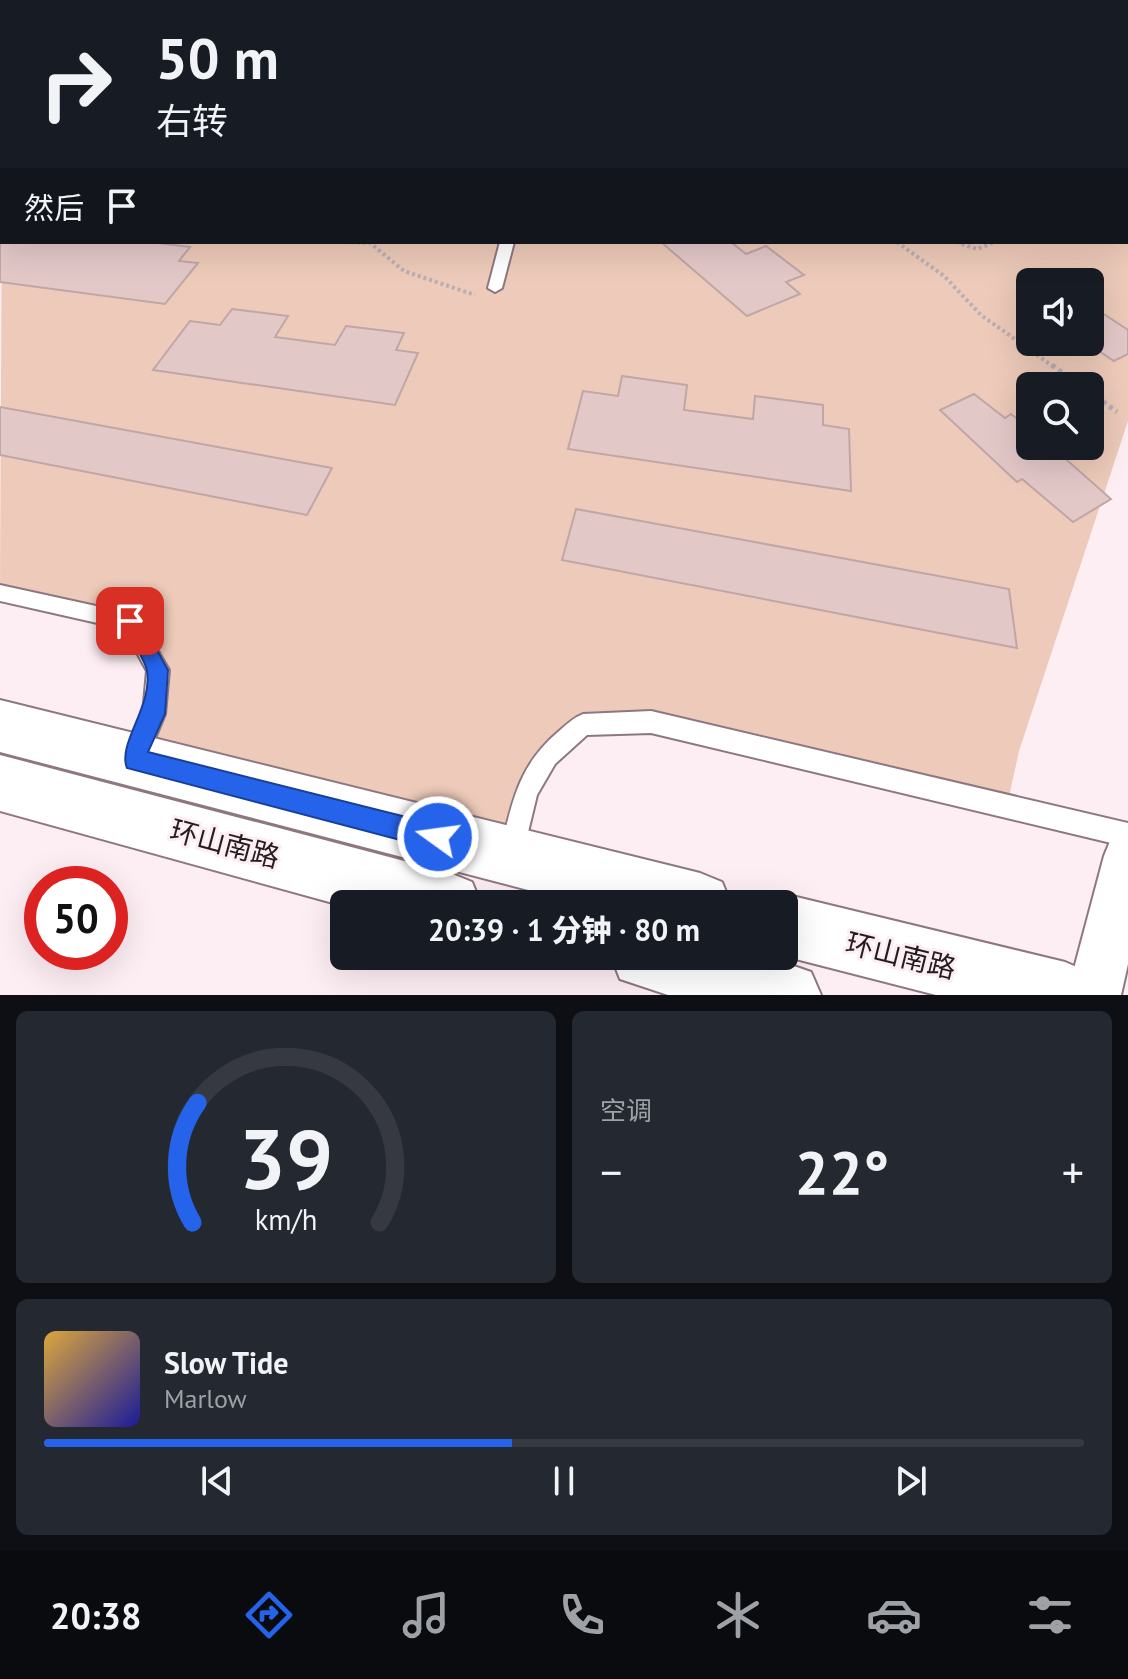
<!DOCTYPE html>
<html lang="zh">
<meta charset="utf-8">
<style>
:root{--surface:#171b24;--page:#242831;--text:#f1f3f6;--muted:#9ea1a6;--line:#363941;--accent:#2563eb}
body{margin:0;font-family:"PT Sans","Noto Sans SC",sans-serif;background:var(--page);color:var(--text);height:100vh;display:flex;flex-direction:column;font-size:30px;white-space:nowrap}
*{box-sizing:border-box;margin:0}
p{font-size:26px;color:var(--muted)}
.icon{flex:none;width:44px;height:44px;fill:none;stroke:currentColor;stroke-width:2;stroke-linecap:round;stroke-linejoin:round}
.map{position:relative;height:995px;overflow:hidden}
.drawer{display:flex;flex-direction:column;gap:16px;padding:16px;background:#0d0f14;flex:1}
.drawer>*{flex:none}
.guide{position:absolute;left:0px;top:0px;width:1128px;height:244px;box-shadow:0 8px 32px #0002;background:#171b24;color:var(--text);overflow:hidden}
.buttons{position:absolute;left:1016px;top:268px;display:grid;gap:16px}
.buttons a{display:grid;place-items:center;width:88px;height:88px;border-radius:12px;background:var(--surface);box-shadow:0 8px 32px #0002;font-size:40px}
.speed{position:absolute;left:24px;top:866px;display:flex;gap:16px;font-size:40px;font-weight:700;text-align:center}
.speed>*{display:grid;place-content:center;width:104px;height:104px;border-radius:50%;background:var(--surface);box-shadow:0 8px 32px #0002;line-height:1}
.speed .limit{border:12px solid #d22;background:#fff;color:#111}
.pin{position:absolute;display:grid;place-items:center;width:68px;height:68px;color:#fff;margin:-34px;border-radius:16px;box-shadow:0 4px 12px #0006}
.me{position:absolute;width:88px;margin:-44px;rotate:284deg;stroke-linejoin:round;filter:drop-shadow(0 0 6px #0008)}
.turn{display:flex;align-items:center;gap:28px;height:168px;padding:0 24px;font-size:36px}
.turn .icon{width:104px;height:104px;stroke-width:2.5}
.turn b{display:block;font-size:56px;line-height:68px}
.then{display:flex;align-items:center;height:76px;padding:0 24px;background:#0003;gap:16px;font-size:30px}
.big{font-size:60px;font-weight:800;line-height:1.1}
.drawer .tile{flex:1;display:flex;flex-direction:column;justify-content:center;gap:12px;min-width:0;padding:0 28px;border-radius:12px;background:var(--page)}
.drawer .dial{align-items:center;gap:0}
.dial svg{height:208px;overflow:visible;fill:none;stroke:var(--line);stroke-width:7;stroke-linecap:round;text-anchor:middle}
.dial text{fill:var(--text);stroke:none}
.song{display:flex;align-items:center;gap:24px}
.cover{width:96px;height:96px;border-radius:12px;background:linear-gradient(135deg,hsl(40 70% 55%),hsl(240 70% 35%))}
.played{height:8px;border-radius:4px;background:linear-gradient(90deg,var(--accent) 45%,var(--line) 45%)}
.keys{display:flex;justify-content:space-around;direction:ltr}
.heat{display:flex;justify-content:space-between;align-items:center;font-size:44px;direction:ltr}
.drawer .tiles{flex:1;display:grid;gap:16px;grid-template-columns:1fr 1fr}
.tile:last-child{grid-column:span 2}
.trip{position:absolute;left:330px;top:890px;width:468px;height:80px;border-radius:12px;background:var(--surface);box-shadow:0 8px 32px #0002;font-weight:800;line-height:80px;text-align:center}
.tab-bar{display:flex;height:128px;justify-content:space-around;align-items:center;background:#090b0e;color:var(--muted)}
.tab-bar .icon{width:56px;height:56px}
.tab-bar .active{color:var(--accent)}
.tab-bar b{font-size:36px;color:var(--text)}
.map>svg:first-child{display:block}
.green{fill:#edcab9;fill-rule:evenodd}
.building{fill:#e3c8c8;stroke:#c0a6a5;stroke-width:2}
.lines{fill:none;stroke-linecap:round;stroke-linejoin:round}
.lane-casing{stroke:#8e7781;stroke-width:4}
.street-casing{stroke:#8e7781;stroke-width:4}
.secondary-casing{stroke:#8e7781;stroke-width:4}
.path-far2{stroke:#bbaeb3;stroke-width:3;stroke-dasharray:2 2;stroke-linecap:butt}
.path-far1{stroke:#bbaeb3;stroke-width:4;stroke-dasharray:3 3;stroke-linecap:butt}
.path{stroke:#bbaeb3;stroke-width:5;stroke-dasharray:4 4;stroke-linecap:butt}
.lane{fill:#fff;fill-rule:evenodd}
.street{fill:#fff;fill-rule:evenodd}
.secondary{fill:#fff;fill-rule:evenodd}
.route{fill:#2563eb;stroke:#184099;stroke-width:2}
.labels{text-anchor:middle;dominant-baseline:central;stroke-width:6;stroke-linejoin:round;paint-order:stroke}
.near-street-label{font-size:28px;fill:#251c20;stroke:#fdeef4}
</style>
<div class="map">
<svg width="1128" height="995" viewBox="0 0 1128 995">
<rect width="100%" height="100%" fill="#fdeef4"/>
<!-- green -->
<path class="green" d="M423,0H1128V421L1019,751L1007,806L651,722L583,725L547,756L512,856L135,760L158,670L130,621L0,593L2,186V242H1126V2ZM1030,282H1090V342H1030ZM1030,386H1090V446H1030Z"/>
<!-- building -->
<g class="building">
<path d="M0,242H150L190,247L179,261L198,263L165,304L0,282Z"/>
<path d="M661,242H731L746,254L766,246L804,275L786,282L800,294L747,316Z"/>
<path d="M1090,305L1128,330V354L1114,361L1090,345Z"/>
<path d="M232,309L288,316L275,337L335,345L346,326L404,333L396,350L418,353L395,405L153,370L190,321L220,325Z"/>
<path d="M622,376L687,385L684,410L753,419L755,396L823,405V425L849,429L851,491L568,449L583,391L618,396Z"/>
<path d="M974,394L1005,418L1011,414L1030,429V446H1051L1111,499L1073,522L1022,479L1017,482L940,410Z"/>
<path d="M0,407L332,468L307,515L0,455Z"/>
<path d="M576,509L1009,589L1017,648L562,560Z"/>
</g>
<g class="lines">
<defs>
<g id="lane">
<rect x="428" y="0" width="10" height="2"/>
<path d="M791,0H801L790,2Z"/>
<path d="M874,0H887L889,2H876Z"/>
<path d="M994,0H1006L1008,2H996Z"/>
<rect x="1126" y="54" width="2" height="6"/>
<rect x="1126" y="120" width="2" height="7"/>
<path d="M2,195V203L0,204V196Z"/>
<path d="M500,242H514L502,288L495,292L488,288Z"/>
<path d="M0,585L137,615L169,670L165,714L144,765L136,768L128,765L125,757L143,714L147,671L124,629L0,601Z"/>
<path d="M651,711L1128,823V847L651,733L587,735L555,764L537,795L521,861L512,864L503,861L500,852C512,803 518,766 558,732C566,725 573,718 583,714Z"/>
</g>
<g id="street">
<path d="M152,0H180L151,2Z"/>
<rect x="0" y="5" width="2" height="12"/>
<path d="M1128,832V964L1121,995H1067L1104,856L1111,839Z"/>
</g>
<g id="secondary">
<path d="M0,700L700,873L722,882L731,904H582L0,752Z"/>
<path d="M0,755L450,873L472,882L481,904L344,906L0,811Z"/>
<path d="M784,894L1065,962L1088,972L1098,995H936L784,956V904H761Z"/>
<path d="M611,956H765L811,972L821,995H668L620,979Z"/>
</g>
</defs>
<!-- lane casing -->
<use href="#lane" class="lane-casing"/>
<!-- street casing -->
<use href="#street" class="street-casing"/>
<!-- secondary casing -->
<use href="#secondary" class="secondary-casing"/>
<!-- path-far2 -->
<g class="path-far2">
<path d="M578,0L581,2"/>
<path d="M737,0L740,2"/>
</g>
<!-- path-far1 -->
<g class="path-far1">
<path d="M351,242L369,243"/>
<path d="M369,242L404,271L475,295"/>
<path d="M897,242L944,276L981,315L1054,367"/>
<path d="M956,242L977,249L995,242"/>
</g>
<!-- path -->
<g class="path">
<path d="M1052,365L1081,386"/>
<path d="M1090,392L1117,412"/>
</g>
<!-- lane -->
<use href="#lane" class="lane"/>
<!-- street -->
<use href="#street" class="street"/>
<!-- secondary -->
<use href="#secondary" class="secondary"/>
</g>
<!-- route -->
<path class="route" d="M130,612L137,614L168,670L165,714L148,752L438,825L447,829L451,837L447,846L438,850L127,768C117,744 153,706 147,671C144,655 127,636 120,621L123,614Z"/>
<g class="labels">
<!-- near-street labels -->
<g class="near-street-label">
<text transform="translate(225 843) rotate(15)">环山南路</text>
<text transform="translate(901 955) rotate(14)">环山南路</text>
</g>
</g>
</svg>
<div class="buttons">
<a><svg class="icon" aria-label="sound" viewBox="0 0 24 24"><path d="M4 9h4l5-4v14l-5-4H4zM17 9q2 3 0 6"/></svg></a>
<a><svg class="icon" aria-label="search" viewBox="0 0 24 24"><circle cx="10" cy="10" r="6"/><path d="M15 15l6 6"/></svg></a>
</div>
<div class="speed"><div class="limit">50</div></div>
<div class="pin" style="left:130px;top:621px;background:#d93025"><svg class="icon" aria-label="arrive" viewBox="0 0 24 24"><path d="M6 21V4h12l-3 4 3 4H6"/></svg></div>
<svg class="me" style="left:438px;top:837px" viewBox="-20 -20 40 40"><circle r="17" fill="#2563eb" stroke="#fff" stroke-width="3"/><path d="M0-11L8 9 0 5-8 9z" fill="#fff"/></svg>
<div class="trip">20:39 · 1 分钟 · 80 m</div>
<div class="guide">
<div class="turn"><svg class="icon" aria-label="right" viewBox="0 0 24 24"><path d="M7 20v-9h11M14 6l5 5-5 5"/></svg><div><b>50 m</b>右转</div></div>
<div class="then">然后<svg class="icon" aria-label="arrive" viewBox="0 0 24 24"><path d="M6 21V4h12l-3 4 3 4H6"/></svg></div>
</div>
</div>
<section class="drawer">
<div class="tiles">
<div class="tile dial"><svg viewBox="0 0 100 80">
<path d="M14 69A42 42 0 1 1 86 69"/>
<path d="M14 69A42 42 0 0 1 16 23" stroke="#2563eb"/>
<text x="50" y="56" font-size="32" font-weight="700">39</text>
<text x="50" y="72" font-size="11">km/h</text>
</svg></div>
<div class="tile"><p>空调</p>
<div class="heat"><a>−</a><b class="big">22°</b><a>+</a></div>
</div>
<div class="tile">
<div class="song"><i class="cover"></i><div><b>Slow Tide</b><p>Marlow</p></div></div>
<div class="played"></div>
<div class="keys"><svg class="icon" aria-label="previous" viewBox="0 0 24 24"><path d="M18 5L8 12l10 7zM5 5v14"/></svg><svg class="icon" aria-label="pause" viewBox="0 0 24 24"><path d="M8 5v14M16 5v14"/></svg><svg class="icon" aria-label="next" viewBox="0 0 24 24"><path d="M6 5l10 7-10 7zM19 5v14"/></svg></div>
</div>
</div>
</section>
<nav class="tab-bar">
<b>20:38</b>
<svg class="icon active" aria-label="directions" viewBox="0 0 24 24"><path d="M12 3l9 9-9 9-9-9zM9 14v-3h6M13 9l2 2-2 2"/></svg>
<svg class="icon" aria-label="music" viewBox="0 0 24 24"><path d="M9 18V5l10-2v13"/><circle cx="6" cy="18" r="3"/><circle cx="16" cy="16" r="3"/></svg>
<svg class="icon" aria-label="phone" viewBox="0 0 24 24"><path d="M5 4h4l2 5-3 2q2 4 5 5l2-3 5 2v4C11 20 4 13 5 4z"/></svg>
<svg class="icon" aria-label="climate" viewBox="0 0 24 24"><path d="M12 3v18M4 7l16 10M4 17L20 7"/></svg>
<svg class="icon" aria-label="car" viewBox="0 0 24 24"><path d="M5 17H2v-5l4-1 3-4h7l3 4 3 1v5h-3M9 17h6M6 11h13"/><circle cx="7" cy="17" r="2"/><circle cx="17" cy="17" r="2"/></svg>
<svg class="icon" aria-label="filters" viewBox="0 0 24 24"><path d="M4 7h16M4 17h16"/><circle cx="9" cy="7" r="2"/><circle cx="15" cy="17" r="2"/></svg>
</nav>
